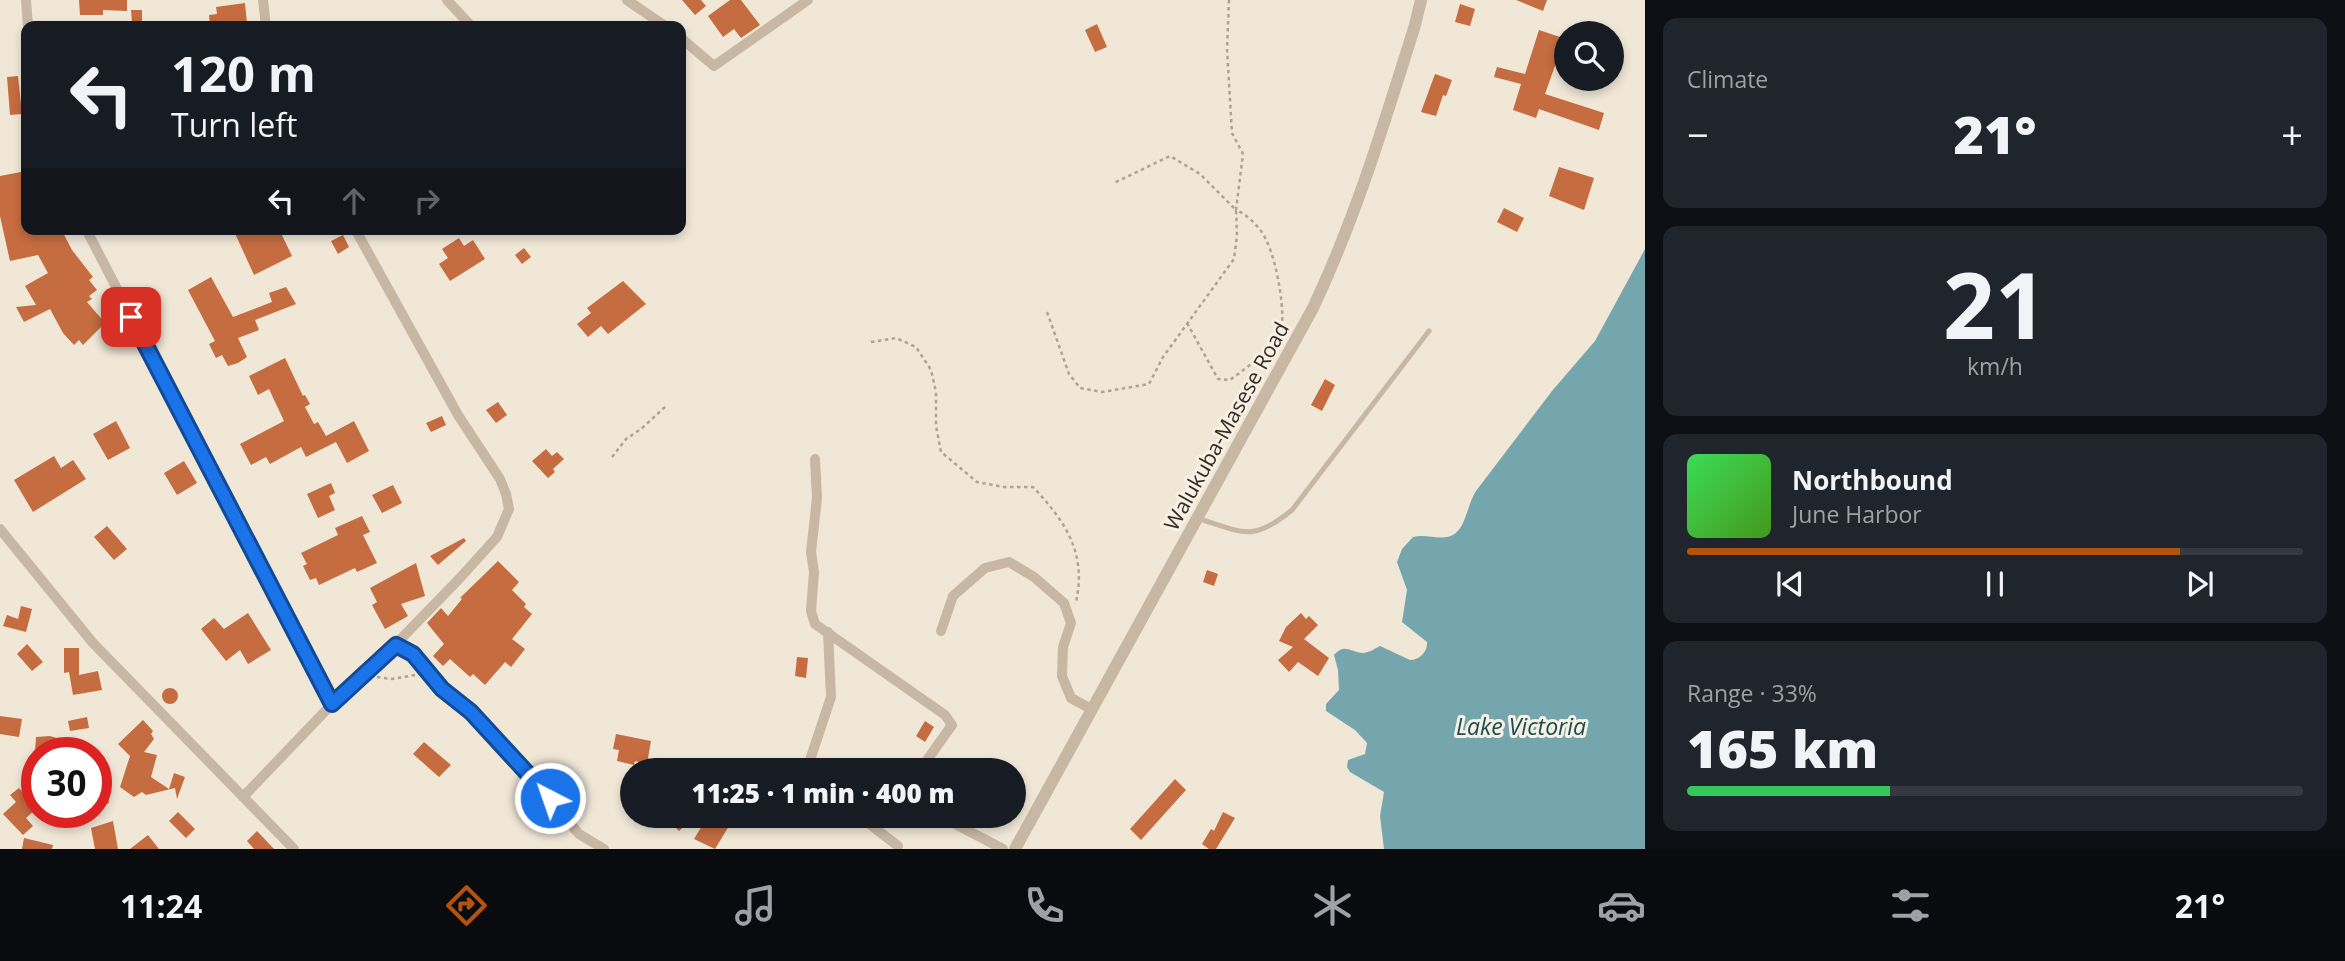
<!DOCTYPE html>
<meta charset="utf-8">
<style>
:root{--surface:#171b24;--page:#20242c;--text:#f1f3f6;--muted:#9ea1a6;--line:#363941;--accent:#b45309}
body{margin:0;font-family:"Open Sans",sans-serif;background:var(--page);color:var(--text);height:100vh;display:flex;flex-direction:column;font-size:26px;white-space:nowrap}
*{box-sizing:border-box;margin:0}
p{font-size:23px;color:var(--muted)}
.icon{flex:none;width:38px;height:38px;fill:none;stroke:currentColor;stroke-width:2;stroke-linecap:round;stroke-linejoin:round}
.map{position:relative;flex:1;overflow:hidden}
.panel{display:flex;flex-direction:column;gap:18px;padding:18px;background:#0d0f14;width:700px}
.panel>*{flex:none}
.hud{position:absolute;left:21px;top:21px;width:665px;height:214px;border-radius:14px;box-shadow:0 4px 10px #0003;background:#171b24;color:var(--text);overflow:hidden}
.tools{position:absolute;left:1554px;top:21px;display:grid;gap:14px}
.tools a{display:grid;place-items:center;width:70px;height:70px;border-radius:50%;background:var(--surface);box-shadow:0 4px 10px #0003;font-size:35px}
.speed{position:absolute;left:21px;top:737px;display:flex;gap:14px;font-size:35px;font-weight:700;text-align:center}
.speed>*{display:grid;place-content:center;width:91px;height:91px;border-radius:50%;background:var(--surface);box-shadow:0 4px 10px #0003;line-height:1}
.speed .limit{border:10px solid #d22;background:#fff;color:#111}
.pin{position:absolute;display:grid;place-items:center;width:60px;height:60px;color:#fff;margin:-30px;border-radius:14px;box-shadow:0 4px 10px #0006}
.me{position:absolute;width:77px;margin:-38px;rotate:319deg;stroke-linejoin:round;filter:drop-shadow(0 0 5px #0008)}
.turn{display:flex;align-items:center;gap:24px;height:147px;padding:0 35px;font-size:32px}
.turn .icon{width:91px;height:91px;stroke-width:2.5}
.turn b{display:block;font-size:49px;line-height:60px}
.lanes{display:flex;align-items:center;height:66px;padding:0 35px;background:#0003;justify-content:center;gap:35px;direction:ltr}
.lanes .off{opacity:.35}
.big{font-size:52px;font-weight:800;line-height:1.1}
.panel .tile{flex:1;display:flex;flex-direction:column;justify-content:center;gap:10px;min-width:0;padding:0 24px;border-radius:14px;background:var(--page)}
.panel .dial{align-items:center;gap:0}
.dial b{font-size:91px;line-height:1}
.song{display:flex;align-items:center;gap:21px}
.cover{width:84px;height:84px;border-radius:10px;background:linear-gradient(135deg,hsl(130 70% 55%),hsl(100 70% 35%))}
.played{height:7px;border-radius:4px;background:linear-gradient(90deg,var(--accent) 80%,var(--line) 80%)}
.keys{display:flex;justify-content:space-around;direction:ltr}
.heat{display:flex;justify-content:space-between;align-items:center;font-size:38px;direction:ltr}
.charge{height:10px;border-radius:5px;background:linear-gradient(90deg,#34c759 33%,var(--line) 0)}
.trip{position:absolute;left:620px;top:758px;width:406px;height:70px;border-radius:35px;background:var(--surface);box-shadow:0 4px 10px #0003;font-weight:800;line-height:70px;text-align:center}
.tab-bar{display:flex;height:112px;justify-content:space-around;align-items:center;background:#090b0e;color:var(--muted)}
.tab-bar .icon{width:49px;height:49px}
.tab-bar .current{color:var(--accent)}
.tab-bar b{font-size:32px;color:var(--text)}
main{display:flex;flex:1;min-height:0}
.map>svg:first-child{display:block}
.water{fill:#76a6ad}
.building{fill:#c56c40}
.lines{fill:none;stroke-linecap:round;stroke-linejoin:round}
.path{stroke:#b4a18e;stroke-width:2.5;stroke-dasharray:3.5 3.5;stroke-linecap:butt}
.service{stroke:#c8b7a3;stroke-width:5}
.minor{stroke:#c8b7a3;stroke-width:10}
.tertiary{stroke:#c8b7a3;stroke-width:12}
.route-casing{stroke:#114b97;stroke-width:18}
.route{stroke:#1a73e8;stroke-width:12}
.labels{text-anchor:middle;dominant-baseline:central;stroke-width:6;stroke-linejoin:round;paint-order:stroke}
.street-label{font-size:21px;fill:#332b25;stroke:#f8f0e3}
.water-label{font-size:23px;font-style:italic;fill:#1b4b54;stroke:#f8f0e3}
</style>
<main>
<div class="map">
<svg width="1645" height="849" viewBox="0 0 1645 849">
<rect width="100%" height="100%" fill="#f0e7d7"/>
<!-- water -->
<path class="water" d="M1645,249V849H1384L1380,816L1384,792L1350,772L1347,767L1348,760L1365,754L1367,743L1355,730L1326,711V704L1339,690L1338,670L1334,655C1345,643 1350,652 1362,653C1369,653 1374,649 1380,646L1410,660C1419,660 1428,652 1427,642L1402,622L1407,590L1397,562L1402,549L1413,537C1425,534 1436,539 1447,537C1466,534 1466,506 1476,491L1552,391L1595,341Z"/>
<!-- building -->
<g class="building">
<path d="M79,0H127V11L103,10V15H80Z"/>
<path d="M682,0H701L706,6L695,15Z"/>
<path d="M730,0H741L760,25L741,38L734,29L723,37L708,16Z"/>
<path d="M1516,0H1547L1543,11Z"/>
<path d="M245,3L247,23L210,26L209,15L217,14L216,7Z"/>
<path d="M1460,4L1475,9L1470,26L1455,22Z"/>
<path d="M131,10H142V22L132,23Z"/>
<path d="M1097,24L1107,47L1095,52L1085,30Z"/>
<path d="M1539,30L1566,39V67L1556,63L1545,94L1604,113L1599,130L1539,109L1536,118L1513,110L1521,84L1494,77L1497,67L1525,74Z"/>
<path d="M1435,74L1452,80L1446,96L1443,95L1436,116L1421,112Z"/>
<path d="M18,76L22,114L10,115L7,77Z"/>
<path d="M1559,167L1594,178L1584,210L1549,196Z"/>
<path d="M26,171V229H50L52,234L61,229L72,250L93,277L89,280L97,290L89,296L92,299L87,302L105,323L83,345L79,340L74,345L63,333L50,309L24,322L16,307L36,305L25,286L48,273L38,255L10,261L0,216V176Z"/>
<path d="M1504,208L1524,218L1517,232L1497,222Z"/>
<path d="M233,229H279L292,256L254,275Z"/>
<path d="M343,235L349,247L338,254L331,241Z"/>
<path d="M459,238L464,246L473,240L485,259L450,281L439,264L448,258L442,249Z"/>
<path d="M524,248L531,257L522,264L515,255Z"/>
<path d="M211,277L233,317L272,302L269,293L286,287L296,304L255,320L259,330L238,338L247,357L238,363L228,366L222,355L216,358L209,344L215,341L188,290Z"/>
<path d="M623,281L646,304L608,334L601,326L588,337L577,324L591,313L587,308Z"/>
<path d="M285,358L303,396L305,395L310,404L305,407L314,424L318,422L326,436L354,421L369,451L347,463L336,442L306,457L301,447L270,464L266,457L251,465L240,444L284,421L269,389L258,395L249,376Z"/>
<path d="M1325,379L1335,385L1322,411L1311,405Z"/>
<path d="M498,402L507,415L496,423L486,410Z"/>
<path d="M442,416L446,425L431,432L426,423Z"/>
<path d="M116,421L130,448L108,460L93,434Z"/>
<path d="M546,449L552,456L557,452L564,459L553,469L555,472L548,478L532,461Z"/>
<path d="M54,456L61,468L73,460L86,479L33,512L14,480Z"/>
<path d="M184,461L197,483L177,495L164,473Z"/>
<path d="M331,483L335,493L329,496L335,510L318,518L307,494Z"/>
<path d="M393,485L402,503L382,513L372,495Z"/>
<path d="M362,516L370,532L363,535L377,563L357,572L355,568L319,585L316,578L310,580L303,566L307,564L301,553L338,535L335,528Z"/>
<path d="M107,526L127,549L114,560L94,537Z"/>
<path d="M464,538L466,541L438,565L430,556Z"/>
<path d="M498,561L519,582L512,590L526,604L524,607L532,614L512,639L525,649L511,667L505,662L485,685L473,674L470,677L450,659L443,666L433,656L444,644L427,623L441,608L448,616L462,599L460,598Z"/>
<path d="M416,563L425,596L401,604L408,616L385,629L372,605L377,602L370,588Z"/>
<path d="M1207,570L1218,574L1214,586L1203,582Z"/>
<path d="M21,606L32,609L26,632L3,626L7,615L18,619Z"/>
<path d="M248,613L271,650L248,664L240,650L226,661L201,629L214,618L224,629Z"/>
<path d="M1301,613L1306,619L1309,616L1318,625L1304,639L1329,658L1318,676L1298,662L1289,672L1278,660L1293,647L1279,641L1286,627Z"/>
<path d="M27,644L43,662L32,671L17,654Z"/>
<path d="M64,648H79V675L98,671L102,690L73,695L69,672L64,673Z"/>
<path d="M797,657L808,658L806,678L795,676Z"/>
<circle cx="170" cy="696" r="8"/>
<path d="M0,716L22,719L19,737L0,734Z"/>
<path d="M87,717L89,728L70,731L68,721Z"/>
<path d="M143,720L153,731L151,734L154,739L144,752L157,755L151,777L169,789L174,773L185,777L177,799L175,788L146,795L142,792L134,797L120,787L130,756L118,744Z"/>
<path d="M925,721L934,727L925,742L916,736Z"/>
<path d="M616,734L651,741L647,764L635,761L634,765L617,761L619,750L613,749Z"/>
<path d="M50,736L60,739L57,752H35L36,737Z"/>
<path d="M424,742L451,765L439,777L413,754Z"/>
<path d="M1175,779L1186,790L1141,840L1130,829Z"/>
<path d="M106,787L109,803L96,806V789Z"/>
<path d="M19,788L37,808L26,818L33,826L23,835L3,814L16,802L10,795Z"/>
<path d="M178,812L195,829L186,838L169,821Z"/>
<path d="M1223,812L1235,818L1216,849H1209L1202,844L1211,829L1214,831Z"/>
<path d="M645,816H683L689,822L679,831L666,818L658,827Z"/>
<path d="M708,816H735L715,849L694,839Z"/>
<path d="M113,821L118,849H95L91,828Z"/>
<path d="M257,831L274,849H254L247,841Z"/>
<path d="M148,835L159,849H130Z"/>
<path d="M24,838L53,845L52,849H22Z"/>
</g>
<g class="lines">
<!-- path -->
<g class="path">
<path d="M1229,0L1227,49L1232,133L1243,154L1236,210C1246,214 1254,222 1261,231C1275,250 1284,301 1282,325C1281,334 1271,345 1266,353"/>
<path d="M1047,312L1069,374L1080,388L1102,392L1149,384L1163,357L1234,259L1237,236L1236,210L1200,174L1170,156L1114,183"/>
<path d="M1187,323L1218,379L1230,380L1266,353H1275"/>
<path d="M871,342L896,338L916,347L931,370L936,392V426L941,452L977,482L1004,487H1033C1065,521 1087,553 1076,602"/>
<path d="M612,457L626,439L641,429L666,406"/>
<path d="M377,677L392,679L415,675"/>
</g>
<!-- service -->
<path class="service" d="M1197,518C1242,532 1252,543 1292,510L1429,331"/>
<!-- minor -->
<g class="minor">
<path d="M26,0L28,26"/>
<path d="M263,0L266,26"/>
<path d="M447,0L471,26"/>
<path d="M627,0L665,26"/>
<path d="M681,38L714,66L808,0"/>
<path d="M86,229L332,704"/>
<path d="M815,459L817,498L811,552L814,572L811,611L815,624L945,715L952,725L920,770"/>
<path d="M0,529L93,643L294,849"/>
<path d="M941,631L953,596L985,568L1009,562L1034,577L1064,603L1071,623L1063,647L1062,676L1071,698L1091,709"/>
<path d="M395,645L413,654L442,689L471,711L514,757L579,834L604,849"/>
<path d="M810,770L811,757L831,697L828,632"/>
<path d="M243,797L332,704L395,645L459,579L497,537L509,509L506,494L500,479L458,415L355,229"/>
<path d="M859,816L898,846"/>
<path d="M940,816L1003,849"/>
</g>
<!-- tertiary -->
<path class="tertiary" d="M1015,849L1313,308C1356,217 1385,121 1415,25L1421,0"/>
</g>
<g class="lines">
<defs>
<path id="route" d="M131,317L332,704L396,645L413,654L442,689L471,712L550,798"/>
</defs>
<!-- route casing -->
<use href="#route" class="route-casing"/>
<!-- route -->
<use href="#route" class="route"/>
</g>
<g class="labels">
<!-- street labels -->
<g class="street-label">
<text transform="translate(1226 426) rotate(-61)">Walukuba-Masese Road</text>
</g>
<!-- water labels -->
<g class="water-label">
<text x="1521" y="726">Lake Victoria</text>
</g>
</g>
</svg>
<div class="tools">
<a><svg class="icon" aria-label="search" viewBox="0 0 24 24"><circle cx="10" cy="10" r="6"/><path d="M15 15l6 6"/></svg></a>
</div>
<div class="speed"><div class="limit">30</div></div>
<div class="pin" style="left:131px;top:317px;background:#d93025"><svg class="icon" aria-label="arrive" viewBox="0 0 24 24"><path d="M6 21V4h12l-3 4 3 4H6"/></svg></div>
<svg class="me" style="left:550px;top:798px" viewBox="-20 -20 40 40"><circle r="17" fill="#1a73e8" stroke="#fff" stroke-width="3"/><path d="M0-11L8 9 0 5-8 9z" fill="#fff"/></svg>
<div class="trip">11:25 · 1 min · 400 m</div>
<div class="hud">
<div class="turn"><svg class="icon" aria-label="left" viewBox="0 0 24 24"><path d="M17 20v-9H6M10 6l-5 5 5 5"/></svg><div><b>120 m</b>Turn left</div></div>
<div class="lanes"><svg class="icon" aria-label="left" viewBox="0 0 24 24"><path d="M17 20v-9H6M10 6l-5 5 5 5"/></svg><svg class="icon off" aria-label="ahead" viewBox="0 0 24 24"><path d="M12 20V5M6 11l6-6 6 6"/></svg><svg class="icon off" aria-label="right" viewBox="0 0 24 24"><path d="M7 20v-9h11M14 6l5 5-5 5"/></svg></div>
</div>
</div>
<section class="panel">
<div class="tile"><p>Climate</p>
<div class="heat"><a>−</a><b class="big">21°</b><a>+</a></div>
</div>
<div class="tile dial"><b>21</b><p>km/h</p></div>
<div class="tile">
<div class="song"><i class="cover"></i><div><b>Northbound</b><p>June Harbor</p></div></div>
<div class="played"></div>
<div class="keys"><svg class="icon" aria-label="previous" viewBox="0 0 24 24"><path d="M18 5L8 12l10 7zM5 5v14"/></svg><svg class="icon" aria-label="pause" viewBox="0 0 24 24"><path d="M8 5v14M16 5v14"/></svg><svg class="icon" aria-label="next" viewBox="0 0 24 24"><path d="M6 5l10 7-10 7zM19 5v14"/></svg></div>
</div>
<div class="tile"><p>Range · 33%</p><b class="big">165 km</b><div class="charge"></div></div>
</section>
</main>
<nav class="tab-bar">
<b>11:24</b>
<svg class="icon current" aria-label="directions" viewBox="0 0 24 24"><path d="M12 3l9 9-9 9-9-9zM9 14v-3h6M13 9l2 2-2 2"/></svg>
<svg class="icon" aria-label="music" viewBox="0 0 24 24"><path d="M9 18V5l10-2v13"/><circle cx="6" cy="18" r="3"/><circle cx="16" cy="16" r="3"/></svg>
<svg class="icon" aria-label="phone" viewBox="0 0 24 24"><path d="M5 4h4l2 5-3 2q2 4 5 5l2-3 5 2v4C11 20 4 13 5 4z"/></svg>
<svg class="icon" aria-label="climate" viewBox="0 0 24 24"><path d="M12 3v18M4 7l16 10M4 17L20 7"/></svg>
<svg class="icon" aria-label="car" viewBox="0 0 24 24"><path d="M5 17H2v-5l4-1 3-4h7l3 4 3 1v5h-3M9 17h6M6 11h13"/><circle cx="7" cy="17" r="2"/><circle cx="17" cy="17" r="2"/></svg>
<svg class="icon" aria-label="filters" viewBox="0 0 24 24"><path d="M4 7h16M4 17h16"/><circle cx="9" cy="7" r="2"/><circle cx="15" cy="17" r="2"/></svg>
<b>21°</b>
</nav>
